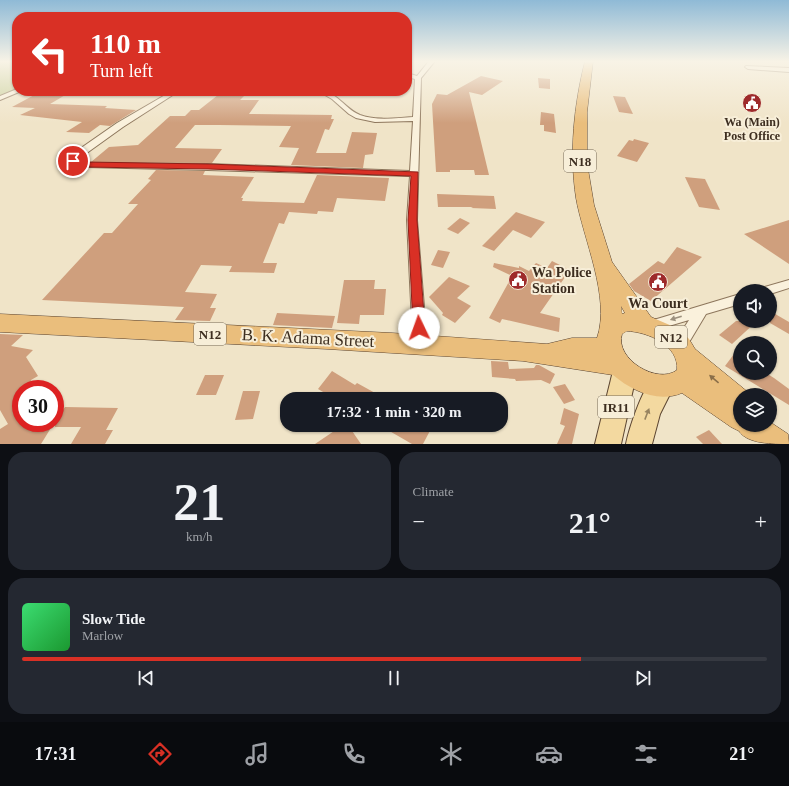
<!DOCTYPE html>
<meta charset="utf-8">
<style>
:root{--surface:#171b24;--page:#242831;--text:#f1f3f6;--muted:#9ea1a6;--line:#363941;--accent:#d93025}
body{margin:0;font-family:Georgia,serif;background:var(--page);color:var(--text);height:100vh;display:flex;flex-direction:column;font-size:15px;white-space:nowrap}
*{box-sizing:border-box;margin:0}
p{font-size:13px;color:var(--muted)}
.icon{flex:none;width:22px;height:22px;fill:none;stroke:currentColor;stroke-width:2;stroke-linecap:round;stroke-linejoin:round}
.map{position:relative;height:444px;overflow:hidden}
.side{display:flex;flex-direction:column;gap:8px;padding:8px;background:#0d0f14;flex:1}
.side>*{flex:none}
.hud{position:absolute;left:12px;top:12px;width:400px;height:84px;border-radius:16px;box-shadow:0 1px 3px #0004;background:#d93025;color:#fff;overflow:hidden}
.tools{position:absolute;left:733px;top:284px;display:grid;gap:8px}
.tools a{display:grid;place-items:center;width:44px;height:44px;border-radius:50%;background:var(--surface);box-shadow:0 1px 3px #0004;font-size:20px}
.speed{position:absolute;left:12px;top:380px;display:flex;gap:8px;font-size:20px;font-weight:700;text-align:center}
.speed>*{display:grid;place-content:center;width:52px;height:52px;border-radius:50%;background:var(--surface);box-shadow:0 1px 3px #0004;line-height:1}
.speed .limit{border:6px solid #d22;background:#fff;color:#111}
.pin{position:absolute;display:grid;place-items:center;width:34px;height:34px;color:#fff;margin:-17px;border:2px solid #fff;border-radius:50%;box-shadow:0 1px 4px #0007}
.me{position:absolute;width:44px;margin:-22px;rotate:357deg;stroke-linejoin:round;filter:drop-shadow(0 0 3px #0008)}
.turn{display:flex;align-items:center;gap:14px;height:84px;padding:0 12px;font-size:18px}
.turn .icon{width:52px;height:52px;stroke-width:2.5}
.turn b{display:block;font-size:28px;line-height:34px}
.big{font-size:30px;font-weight:600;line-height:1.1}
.side .widget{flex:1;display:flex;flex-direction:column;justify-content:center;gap:6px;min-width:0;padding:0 14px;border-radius:16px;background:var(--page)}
.side .dial{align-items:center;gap:0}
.dial b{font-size:52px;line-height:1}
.song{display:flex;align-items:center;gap:12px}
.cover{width:48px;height:48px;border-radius:6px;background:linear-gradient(135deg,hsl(140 70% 55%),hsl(130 70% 35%))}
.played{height:4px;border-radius:2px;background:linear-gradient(90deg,var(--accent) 75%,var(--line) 75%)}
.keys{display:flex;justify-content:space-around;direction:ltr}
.heat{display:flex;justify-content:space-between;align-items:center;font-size:22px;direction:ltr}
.side .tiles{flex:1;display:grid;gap:8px;grid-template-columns:1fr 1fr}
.widget:last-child{grid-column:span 2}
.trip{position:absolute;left:280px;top:392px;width:228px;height:40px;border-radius:16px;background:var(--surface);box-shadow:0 1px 3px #0004;font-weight:600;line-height:40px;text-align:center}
.tabs{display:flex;height:64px;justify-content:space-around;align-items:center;background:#090b0e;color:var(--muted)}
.tabs .icon{width:28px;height:28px}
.tabs .active{color:var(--accent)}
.tabs b{font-size:18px;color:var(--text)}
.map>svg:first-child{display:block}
.green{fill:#c9cf9b}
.building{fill:#cf9f7d}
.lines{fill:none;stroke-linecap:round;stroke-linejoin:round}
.minor-casing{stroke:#8d765c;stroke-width:2}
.primary-casing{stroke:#5b4430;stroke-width:2}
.trunk-casing{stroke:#5b4430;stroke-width:1}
.minor{fill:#faf1dc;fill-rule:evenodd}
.primary{fill:#f3d9a0;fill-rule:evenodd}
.trunk{fill:#eabe7c;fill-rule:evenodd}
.oneway{fill:#9c907e}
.oneway2{fill:#8b6f49}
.oneway3{fill:#988460}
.route{fill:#d93025;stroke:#8d1f18}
.labels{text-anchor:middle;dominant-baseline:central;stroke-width:4;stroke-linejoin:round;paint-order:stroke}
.far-poi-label{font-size:12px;font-weight:bold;fill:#3d2e20;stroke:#f7eed8}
.shield{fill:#f7eed8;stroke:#756857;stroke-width:1}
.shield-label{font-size:13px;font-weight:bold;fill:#3d2e20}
.poi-label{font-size:14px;font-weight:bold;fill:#3d2e20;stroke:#f7eed8;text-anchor:start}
.near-street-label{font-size:17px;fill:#3d2e20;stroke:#f7eed8}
</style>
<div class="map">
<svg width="789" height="444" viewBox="0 0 789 444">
<rect width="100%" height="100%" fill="#f0e4c8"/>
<!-- green -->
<path class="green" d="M0,61H17V89L0,96Z"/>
<!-- building -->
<g class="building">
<path d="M481,76L503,81L482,95L469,92L489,175H475L474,170H450V172H436L432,104L437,94L447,95Z"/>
<path d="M538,78L550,79V89L539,88Z"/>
<path d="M223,91L245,92L243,94H246L240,100H259L249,114L332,115L331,119H334L329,130L325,129L316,153H346L352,132L377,133L373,154L365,155L363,168L291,165L299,148L279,147L291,126L219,125H195L175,148L222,149L212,163L91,162L109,147L138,145L170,116H185L191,110H199Z"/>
<path d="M38,93L67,94L50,104L107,106L105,108L136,110L110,126L100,125L89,133L66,132L82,122L20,115L35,108L12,107Z"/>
<path d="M613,96L625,97L633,114L619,112Z"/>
<path d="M541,112L554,114L556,133L544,131V125H540Z"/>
<path d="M634,139L649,143L637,162L617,156L629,140L633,141Z"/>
<path d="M156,170L205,171L203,175L254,177L241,198H243L242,201L304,203L317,175L389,178L385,201L337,198L333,212L318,211L317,214L289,212L284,224L279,223L263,263H277L274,273L229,272L232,266L201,265L185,292L217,294L210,308H216L210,321L175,320L184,307L42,300L104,233H112L138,204H128L151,180L148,179Z"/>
<path d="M685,177L705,179L720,210L699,207Z"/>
<path d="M437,194L494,196L496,209L471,208L473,207H438Z"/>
<path d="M516,212L545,222L531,238L513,230L494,251L482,246Z"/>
<path d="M460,218L470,223L458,234L447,229Z"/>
<path d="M789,220V264L744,234Z"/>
<path d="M677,247L702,257L651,301L634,291L629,284L658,261L664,264Z"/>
<path d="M438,250L450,252L443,268L431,265Z"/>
<path d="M552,261L570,270L540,313L560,318L559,332L502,319L500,323L489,318L512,276L493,267L494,263L519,268V266L529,271L536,263L547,268Z"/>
<path d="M449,277L470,286L457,298L471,306L455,323L442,315L443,313L429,297Z"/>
<path d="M344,280H375L374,289H386L384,315H360L359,324L337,323Z"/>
<path d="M770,311L789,322V334L770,323Z"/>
<path d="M277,313L335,316L332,328L273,325Z"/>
<path d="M736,321H757L732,344L719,335Z"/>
<path d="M0,334L23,335L11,346L33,350L26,357L38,376L31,380L36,389H21V423H54L41,444H0V429L8,424L0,410Z"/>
<path d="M740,346V373H766L774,378L789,389V405L725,366Z"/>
<path d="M491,361L508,362L509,369L534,368L536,365H539L555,374L550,384L541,380L516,381L515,379L492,377Z"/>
<path d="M332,371L355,385L357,383L386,399H335L318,389Z"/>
<path d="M205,375H224L216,395H196Z"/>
<path d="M565,384L575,400L564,404L553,387Z"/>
<path d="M243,391H260L253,419L235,420Z"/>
<path d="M65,407L118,408L106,430H113L105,444H71L81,427H55V414H60Z"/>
<path d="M564,408L579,414L572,444H557L565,426L560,424Z"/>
<path d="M343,425H348L361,444H315Z"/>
<path d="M379,425H433L423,444H412Z"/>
<path d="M709,430L722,444H703L696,437Z"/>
</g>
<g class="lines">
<defs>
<g id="minor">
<path d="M429,61H435L421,78L417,220L427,344L425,348L420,350L415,348L413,344L407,220L410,176L208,170L86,167L69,161L71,155L117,123L172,91H179L123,127L77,160L87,163L208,164L410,171L413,121L375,122L356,118L349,114L332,99L318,91C338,91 343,108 360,115C376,121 396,118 413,117L415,79L407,77V73L417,76Z"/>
<path d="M746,66L789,68V72L748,69L745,67Z"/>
<path d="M17,89V91H20L19,92L0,100V96Z"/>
<path d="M789,280V288L770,294V291H759L761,288Z"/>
<path d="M740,294V304L706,314L685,349L680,351L675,349L673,345L689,320L652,331L647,330L645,326L647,322Z"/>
</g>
<g id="primary">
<path d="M625,361L633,364L637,371L621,444H595L613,371L617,364Z"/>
<path d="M662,375L670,378L674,386L660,414L652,444H626C629,429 642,389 653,379C655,377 659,376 662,375Z"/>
</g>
<path id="trunk" d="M585,61H593L587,112V163L594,205L612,262L651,317L672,326L681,331L689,339L695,349L749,393L750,395H740V425H770V422L788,434L789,444C773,444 747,444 739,431L731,427L682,393C658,403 632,391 613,375L523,361L327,349L0,332V314L392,333L547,344L572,338H597C611,298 583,238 576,198C569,152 574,105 585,61ZM621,306L625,313L622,314ZM627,331C648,332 679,345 677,370C658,385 614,359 622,334Z"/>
</defs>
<!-- minor casing -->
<use href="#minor" class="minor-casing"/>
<!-- primary casing -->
<use href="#primary" class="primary-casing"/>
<!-- trunk casing -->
<use href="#trunk" class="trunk-casing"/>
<!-- minor -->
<use href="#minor" class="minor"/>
<!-- primary -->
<use href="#primary" class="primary"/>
<!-- trunk -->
<use href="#trunk" class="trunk"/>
</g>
<!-- one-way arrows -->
<defs><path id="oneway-solid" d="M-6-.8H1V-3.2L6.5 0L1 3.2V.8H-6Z"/></defs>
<use class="oneway" href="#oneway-solid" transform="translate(676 318) rotate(162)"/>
<use class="oneway2" href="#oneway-solid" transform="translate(714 379) rotate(-140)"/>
<use class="oneway3" href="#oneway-solid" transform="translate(647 414) rotate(-69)"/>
<!-- sky -->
<linearGradient id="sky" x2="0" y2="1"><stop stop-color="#8fbad6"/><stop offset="0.5" stop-color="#f8f3e6"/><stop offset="1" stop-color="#f8f3e6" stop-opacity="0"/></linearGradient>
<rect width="789" height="123" fill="url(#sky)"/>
<!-- route -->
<path class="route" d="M73,159L86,162L208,164L418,172L417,220L425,328L423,332L419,333L415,332L413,328L408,220L411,176L208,169L86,167L70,163L69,161Z"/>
<!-- icons -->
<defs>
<symbol id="civic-disc" viewBox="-11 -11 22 22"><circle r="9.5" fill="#9e2a2b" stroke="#f7eed8"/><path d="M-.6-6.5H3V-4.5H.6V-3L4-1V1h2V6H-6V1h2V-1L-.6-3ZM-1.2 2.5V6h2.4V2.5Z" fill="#fff"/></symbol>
</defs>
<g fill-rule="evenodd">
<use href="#civic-disc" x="741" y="92" width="22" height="22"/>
<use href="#civic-disc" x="507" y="269" width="22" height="22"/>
<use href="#civic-disc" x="647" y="271" width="22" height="22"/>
</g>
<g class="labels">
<!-- far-poi labels -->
<g class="far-poi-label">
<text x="752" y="122">Wa (Main)<tspan x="752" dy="14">Post Office</tspan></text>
</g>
<!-- shield labels -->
<g class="shield">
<rect x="564" y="150" width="32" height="22" rx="3"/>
<rect x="194" y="323" width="32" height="22" rx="3"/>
<rect x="655" y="326" width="32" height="22" rx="3"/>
<rect x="598" y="396" width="36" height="22" rx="3"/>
</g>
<g class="shield-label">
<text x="580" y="161">N18</text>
<text x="210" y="334">N12</text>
<text x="671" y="337">N12</text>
<text x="616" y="407">IR11</text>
</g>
<!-- poi labels -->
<g class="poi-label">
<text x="532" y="272">Wa Police<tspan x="532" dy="16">Station</tspan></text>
<text x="658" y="303" text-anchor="middle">Wa Court</text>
</g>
<!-- near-street labels -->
<g class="near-street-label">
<text transform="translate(308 338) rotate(3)">B. K. Adama Street</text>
</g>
</g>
</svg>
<div class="tools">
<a><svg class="icon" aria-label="sound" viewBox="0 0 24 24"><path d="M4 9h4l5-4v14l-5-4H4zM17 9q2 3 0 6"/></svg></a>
<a><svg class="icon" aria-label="search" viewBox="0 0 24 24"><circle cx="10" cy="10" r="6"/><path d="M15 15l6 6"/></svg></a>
<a><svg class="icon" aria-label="layers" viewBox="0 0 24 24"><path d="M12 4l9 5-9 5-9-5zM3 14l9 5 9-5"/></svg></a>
</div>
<div class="speed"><div class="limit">30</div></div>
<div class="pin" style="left:73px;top:161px;background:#d93025"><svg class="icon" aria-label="arrive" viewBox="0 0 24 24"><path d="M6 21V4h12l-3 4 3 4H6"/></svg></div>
<svg class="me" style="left:419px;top:328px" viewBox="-20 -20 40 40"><circle r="19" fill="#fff"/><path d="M0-13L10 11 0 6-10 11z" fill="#d93025"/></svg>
<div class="trip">17:32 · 1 min · 320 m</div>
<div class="hud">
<div class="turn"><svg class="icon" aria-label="left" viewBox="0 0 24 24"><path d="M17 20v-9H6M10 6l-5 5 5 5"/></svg><div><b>110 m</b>Turn left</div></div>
</div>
</div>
<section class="side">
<div class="tiles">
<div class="widget dial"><b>21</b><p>km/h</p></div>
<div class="widget"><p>Climate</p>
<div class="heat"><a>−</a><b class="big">21°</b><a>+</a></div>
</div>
<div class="widget">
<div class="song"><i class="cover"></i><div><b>Slow Tide</b><p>Marlow</p></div></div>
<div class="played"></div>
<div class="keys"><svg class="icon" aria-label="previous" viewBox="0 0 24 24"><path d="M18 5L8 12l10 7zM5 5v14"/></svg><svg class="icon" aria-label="pause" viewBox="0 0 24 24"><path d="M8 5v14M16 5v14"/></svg><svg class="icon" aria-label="next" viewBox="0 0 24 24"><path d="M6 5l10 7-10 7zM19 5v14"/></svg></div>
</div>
</div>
</section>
<nav class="tabs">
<b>17:31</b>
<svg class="icon active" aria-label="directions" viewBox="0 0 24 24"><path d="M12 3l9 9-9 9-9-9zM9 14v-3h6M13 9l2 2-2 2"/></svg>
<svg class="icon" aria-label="music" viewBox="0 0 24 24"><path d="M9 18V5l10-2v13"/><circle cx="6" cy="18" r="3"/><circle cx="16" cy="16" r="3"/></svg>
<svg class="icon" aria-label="phone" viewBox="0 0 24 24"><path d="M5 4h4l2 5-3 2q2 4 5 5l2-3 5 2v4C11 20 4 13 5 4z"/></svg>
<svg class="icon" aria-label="climate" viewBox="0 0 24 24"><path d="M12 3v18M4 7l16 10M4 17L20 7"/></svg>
<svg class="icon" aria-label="car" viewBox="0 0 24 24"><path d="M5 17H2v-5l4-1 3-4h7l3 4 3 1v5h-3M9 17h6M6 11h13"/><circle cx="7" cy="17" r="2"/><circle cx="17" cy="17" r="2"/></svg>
<svg class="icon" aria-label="filters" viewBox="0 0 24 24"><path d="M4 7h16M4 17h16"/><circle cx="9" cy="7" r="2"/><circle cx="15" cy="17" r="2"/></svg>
<b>21°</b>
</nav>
